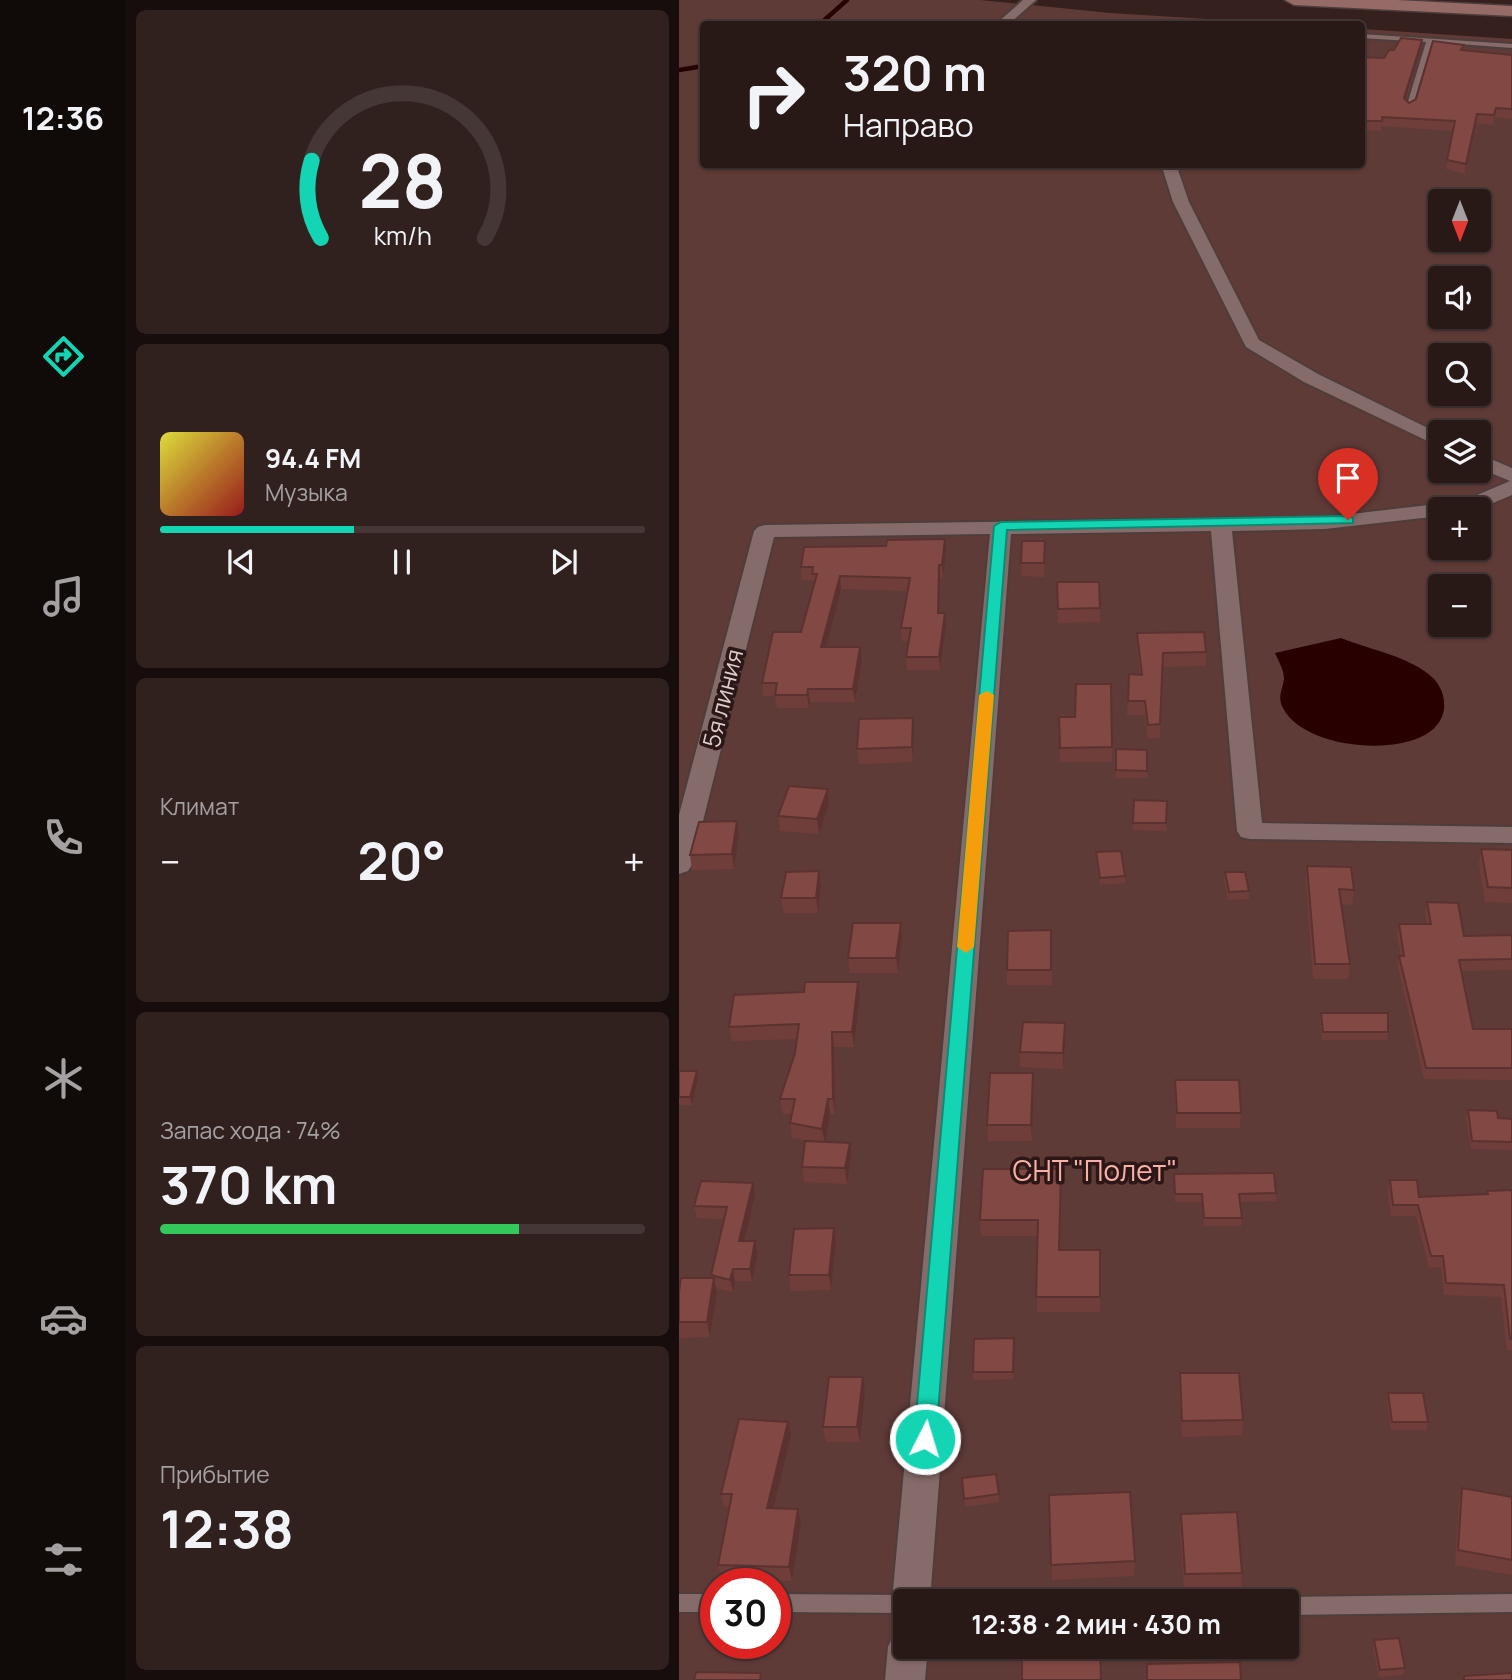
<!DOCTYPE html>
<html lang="ru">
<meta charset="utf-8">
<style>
:root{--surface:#281816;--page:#30211f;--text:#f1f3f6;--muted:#a5a0a1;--line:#443735;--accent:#13d5b3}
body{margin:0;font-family:Manrope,sans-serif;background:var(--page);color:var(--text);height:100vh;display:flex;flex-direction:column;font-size:26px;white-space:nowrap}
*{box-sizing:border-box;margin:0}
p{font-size:23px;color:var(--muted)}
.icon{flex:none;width:38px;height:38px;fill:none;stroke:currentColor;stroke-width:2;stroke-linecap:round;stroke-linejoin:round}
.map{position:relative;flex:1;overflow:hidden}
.drawer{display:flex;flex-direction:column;gap:10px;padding:10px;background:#160d0c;width:553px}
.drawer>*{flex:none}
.guide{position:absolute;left:21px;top:21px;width:665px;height:147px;border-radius:7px;box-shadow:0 2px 5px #0004,0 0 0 2px var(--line);background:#281816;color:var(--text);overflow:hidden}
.needle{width:46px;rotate:180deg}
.tools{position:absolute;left:749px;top:189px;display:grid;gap:14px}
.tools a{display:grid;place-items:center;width:63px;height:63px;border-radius:7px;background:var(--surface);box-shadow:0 2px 5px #0004,0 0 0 2px var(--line);font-size:35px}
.speed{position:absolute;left:21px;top:1568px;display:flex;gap:14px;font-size:35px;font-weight:700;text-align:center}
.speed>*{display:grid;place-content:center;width:91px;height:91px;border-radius:50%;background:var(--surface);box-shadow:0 2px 5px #0004,0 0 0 2px var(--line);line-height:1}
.speed .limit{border:10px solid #d22;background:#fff;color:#111}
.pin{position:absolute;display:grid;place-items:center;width:60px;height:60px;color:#fff;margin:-72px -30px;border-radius:50% 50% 50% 0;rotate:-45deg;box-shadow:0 0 7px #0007}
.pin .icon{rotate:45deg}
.me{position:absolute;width:77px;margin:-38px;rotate:5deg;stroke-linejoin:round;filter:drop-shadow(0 0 5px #0008)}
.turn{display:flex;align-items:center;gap:24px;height:147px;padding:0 28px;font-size:32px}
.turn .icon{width:91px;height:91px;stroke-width:2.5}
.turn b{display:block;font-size:49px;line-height:60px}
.big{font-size:52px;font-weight:700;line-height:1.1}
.drawer .card{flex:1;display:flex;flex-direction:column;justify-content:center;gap:10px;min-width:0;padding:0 24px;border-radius:10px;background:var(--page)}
.drawer .dial{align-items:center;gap:0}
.dial svg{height:182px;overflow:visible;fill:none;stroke:var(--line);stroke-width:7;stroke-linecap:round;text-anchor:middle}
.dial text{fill:var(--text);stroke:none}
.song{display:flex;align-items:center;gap:21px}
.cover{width:84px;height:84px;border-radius:10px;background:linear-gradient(135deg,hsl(60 70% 55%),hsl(0 70% 35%))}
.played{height:7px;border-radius:4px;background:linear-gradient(90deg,var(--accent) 40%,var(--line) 40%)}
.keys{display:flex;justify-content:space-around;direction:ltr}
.heat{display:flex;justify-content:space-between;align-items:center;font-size:38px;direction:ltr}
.charge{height:10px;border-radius:5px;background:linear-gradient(90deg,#34c759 74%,var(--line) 0)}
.trip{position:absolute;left:214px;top:1589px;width:406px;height:70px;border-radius:7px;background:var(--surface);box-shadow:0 2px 5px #0004,0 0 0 2px var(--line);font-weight:700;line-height:70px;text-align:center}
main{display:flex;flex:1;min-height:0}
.tab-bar{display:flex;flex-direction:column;width:126px;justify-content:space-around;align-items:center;background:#100a09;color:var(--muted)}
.tab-bar .icon{width:49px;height:49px}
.tab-bar .current{color:var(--accent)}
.tab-bar b{font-size:32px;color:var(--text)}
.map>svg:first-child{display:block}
.green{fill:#5f3b38;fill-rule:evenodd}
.water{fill:#290000}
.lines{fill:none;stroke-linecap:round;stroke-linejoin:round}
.stream{stroke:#290000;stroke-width:4.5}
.lane-casing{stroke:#4e3d3b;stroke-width:4}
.street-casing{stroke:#4e3d3b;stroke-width:4}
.secondary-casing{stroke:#4e3d3b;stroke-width:3}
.lane{fill:#856b69;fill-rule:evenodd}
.street{fill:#856b69;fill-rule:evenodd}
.secondary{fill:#966a66;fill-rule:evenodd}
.wall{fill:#703e3a}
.shaded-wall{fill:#5b322f}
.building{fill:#824843;stroke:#5b322f;stroke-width:2}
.route{fill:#13d5b3;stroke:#0c8a74;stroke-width:2}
.slow{fill:#f59e0b}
.labels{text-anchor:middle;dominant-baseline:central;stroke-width:7;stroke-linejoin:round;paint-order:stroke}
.street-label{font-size:24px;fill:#dccdcc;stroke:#2b1715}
.near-park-label{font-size:28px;fill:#fab0a8;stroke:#2b1715}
</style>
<main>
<nav class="tab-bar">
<b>12:36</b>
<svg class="icon current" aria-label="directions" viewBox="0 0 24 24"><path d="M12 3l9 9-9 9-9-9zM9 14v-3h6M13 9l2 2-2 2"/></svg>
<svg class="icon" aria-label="music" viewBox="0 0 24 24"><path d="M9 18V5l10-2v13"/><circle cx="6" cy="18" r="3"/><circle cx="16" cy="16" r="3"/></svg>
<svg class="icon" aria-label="phone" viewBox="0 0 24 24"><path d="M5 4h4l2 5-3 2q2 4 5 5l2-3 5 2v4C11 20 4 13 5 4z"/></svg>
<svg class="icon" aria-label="climate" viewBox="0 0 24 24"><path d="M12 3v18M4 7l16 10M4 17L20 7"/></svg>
<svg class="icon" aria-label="car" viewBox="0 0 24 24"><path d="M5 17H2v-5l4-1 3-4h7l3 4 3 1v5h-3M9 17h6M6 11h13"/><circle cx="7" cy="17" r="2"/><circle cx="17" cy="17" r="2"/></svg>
<svg class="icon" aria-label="filters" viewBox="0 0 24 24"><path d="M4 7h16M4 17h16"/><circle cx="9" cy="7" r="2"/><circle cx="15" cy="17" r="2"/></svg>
</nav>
<section class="drawer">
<div class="card dial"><svg viewBox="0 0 100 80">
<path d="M14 69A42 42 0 1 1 86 69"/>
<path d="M14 69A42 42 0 0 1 10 35" stroke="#13d5b3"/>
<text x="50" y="56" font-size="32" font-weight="700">28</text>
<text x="50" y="72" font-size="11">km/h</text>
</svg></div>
<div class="card">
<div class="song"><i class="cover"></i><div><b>94.4 FM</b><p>Музыка</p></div></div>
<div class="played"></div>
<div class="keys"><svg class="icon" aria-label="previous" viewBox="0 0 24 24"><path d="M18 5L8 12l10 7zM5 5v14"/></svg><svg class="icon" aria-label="pause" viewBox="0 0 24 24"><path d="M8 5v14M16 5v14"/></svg><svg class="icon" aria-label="next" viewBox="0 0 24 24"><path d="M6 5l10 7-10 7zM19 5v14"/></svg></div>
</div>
<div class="card"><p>Климат</p>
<div class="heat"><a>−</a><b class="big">20°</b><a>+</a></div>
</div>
<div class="card"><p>Запас хода · 74%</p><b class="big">370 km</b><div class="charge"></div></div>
<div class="card"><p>Прибытие</p><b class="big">12:38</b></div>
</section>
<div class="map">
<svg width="833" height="1680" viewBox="0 0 833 1680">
<rect width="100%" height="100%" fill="#35201e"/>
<!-- green -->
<path class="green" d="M0,0H301L431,13L611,24H24V164H682L683,29L833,39V1680H0ZM761,201H800V240H761ZM761,278H800V317H761ZM761,355H800V394H761ZM761,432H800V471H761ZM761,509H800V548H761ZM761,586H800V625H761ZM37,1584H96V1643H37ZM226,1601H607V1647H226Z"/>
<!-- water -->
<path class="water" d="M662,638C689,649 733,657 754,678C760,684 764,692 765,701C772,762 628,757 604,708C598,696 604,689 605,678C605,670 599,660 596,653Z"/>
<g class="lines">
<!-- stream -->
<g class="stream">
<path d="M141,24L168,0"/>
<path d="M0,70L24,66"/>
</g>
<defs>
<g id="lane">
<path d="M682,34L833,44V48L753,42L733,108L730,110L727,108L747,42L682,38Z"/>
<rect x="0" y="1594" width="37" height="18"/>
<path d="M96,1594L226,1595L232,1598L234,1601H226V1613L96,1612Z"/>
<path d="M833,1594V1612L607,1615V1601H600L607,1597Z"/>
</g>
<g id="street">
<path d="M344,0H357L330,24H317Z"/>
<path d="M482,164H497L510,202L580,340L639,374L761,434V447L625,382L567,347L494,202Z"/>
<path d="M800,454L833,468V495L800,509H761V516L646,529L553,531L583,823L833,827V843L571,839L562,837L558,831L532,531L332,534L251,1601H226V1617L218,1614L213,1601L311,534L95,537L13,865L9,871L0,874V815L75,531L79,527L86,525L646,517L784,501L831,481L800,468Z"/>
<path d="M226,1629V1647H249L246,1680H206L209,1647L215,1633Z"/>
</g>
<path id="secondary" d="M606,0H718L833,6V16L615,5Z"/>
</defs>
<!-- lane casing -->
<use href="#lane" class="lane-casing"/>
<!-- street casing -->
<use href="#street" class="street-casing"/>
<!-- secondary casing -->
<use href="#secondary" class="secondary-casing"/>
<!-- lane -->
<use href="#lane" class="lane"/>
<!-- street -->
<use href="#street" class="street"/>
<!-- secondary -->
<use href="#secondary" class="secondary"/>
</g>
<!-- wall -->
<g class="wall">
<path d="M743,40L742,49L727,100L730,103L737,99L785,45V50L833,55V119L815,117L814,125L797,123L786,174L767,169L774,131L702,126V131L682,130V57L705,58L715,50Z"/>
<path d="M266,539L267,552L264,578H261L260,613H266L267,626L261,670H228L227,657L229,641H223L222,628L229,591L162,589L147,647L183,660L176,702H131L130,708H98L96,696H84L83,683L122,632L135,586L134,580H123L122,567L207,546Z"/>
<path d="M366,541L365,577L343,576L342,563Z"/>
<path d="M378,582L421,608V622L379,623Z"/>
<path d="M458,633L527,652V666L484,667L481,738L469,739L466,715H448L449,701L461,675L458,647Z"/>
<path d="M432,684L433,762H381L380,717H396Z"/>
<path d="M234,718L235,732L234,762L180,764L178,749Z"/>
<path d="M437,749L468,750V778H437Z"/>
<path d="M149,789L150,804L140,834L101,831L99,816Z"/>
<path d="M455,800L488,801L487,831L454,830Z"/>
<path d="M58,821L60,835L55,869L13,870L11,855Z"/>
<path d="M802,849L833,850V903L806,902L800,864Z"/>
<path d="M417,852L446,876V883L421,885L417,860Z"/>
<path d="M628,866L675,890L673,905L662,904L671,964L669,979H634L627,881Z"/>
<path d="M140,871L142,886L139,913H105L102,898Z"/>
<path d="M546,872L570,891V899L549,900L545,880Z"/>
<path d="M748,902L785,936L833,935V970L783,971L794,1029H833V1080L745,1079L719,967L720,956H722L718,935L720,924H748L746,913Z"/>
<path d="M372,930L373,985H328V970Z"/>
<path d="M223,938L219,973H171L169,958Z"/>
<path d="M179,982L181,997L175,1047H155L156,1114H151L146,1142L172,1158L168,1184L125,1182L123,1167L132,1141L113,1138L111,1123L113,1114H104L101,1099L116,1053L118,1039L53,1041L50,1027L125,992Z"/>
<path d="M642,1013L709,1032L708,1040H643L641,1020Z"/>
<path d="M386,1023L384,1069L341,1067V1052Z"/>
<path d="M0,1071H18L19,1079L13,1105H0Z"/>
<path d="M354,1073L353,1141H309L308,1125Z"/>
<path d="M496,1080L562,1113L561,1128H497Z"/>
<path d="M789,1110L819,1118L833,1119V1150L792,1149L787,1118Z"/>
<path d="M382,1169L381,1250H421V1312H358L359,1236H302L301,1220Z"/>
<path d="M495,1174L597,1193V1201L561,1202L563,1218L562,1226H525L523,1202H496Z"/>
<path d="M711,1180L740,1197L807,1194L808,1191L833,1190V1350H828L822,1297L765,1295L762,1267L750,1268L737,1216H712L709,1191Z"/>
<path d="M76,1195L66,1241H76L79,1253L73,1281H56L54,1292L37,1288L38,1293L31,1337L0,1338V1292L33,1278L32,1275L45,1219L18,1218L15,1206Z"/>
<path d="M157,1243L152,1290L112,1291L110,1275Z"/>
<path d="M335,1338L334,1379L294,1380V1372Z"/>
<path d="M501,1373L564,1420L563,1435L503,1437L500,1389Z"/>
<path d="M184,1377L186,1392L181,1442H147L144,1427Z"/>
<path d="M709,1393L749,1422L747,1430H712L708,1401Z"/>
<path d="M112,1435L94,1508L119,1509L122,1523L113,1581L43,1578L39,1565L51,1507H45L42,1494Z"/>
<path d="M317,1474L320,1502L286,1507L283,1478Z"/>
<path d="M783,1488L833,1497V1575L776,1565L780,1503Z"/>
<path d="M370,1495L456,1561L455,1576L373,1580Z"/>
<path d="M502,1514L563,1573L562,1588L505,1589L501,1529Z"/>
<path d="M695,1640L726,1668L724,1675L700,1677L694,1647Z"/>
</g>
<!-- shaded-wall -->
<g class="shaded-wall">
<path d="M743,40L742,49L724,107L725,98Z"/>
<path d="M798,114L797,123L786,174L787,164Z"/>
<path d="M266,539L267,552L264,578L263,565Z"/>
<path d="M260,565L261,578L260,625L259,613Z"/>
<path d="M161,576L162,589L144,660L142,647Z"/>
<path d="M266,613L267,626L261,670L260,657Z"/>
<path d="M181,647L183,660L176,702L174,689Z"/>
<path d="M129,689L131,702L130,708L128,695Z"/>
<path d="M234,718L235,732L234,762L233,747Z"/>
<path d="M149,789L150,804L140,834L138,819Z"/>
<path d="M58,821L60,835L55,869L53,854Z"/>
<path d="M140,871L142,886L139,913L137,898Z"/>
<path d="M222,923L223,938L219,973L217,958Z"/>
<path d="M179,982L181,997L175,1047L173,1032Z"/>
<path d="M386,1023V1039L384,1069V1053Z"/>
<path d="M153,1032L155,1047L156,1114L154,1099Z"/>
<path d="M18,1071L19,1079L13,1105L11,1097Z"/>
<path d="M354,1073V1089L353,1141L352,1125Z"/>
<path d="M149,1099L151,1114L146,1144L143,1129Z"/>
<path d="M171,1143L172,1158L168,1184L166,1168Z"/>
<path d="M74,1183L76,1195L63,1253L60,1241Z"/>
<path d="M155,1228L157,1243L152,1290L150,1275Z"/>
<path d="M76,1241L79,1253L73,1281L71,1269Z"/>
<path d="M54,1269L56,1281L54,1292L51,1280Z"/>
<path d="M35,1278L38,1293L31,1337L28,1322Z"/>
<path d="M184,1377L186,1392L181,1442L178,1427Z"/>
<path d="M109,1422L112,1435L91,1522L88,1508Z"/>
<path d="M119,1509L122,1523L113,1581L110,1567Z"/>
</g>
<!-- building -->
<g class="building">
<path d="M542,20L582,24H539Z"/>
<path d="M722,38L743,40L725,98L730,103L737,99L754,41L785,45L782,50L833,55V109L817,108L815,115L798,114L787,164L768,160L776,121L703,117V121H682V57L705,58L710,50H715Z"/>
<path d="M266,539L263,565H260L259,613H266L260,657H227L232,628H222L231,578L161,576L142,647H181L174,689H129L128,695H96L98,683H83L94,632H122L138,574H133L134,567H122L125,547L207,546L208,540Z"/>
<path d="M343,541H366L365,563H342Z"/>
<path d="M378,582H420L421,608L379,609Z"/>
<path d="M525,632L527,652L484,653L481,724L469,725L466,701H449L450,674L463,675L458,633Z"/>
<path d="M397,684H432L433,747L381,748L380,717H396Z"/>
<path d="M234,718L233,747L178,749L180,719Z"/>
<path d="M437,749L468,750V771L437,770Z"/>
<path d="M110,786L149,789L138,819L99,816Z"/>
<path d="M455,800L488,801L487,823H454Z"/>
<path d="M58,821L53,854L11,855L20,822Z"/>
<path d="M802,849L833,850V888L809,887Z"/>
<path d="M442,851L446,876L421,878L417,852Z"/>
<path d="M628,866L672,867L675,890L660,889L671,964H636Z"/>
<path d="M140,871L137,898H102L107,872Z"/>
<path d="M546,872H566L570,891L550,892Z"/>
<path d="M748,902L779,903L785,936L833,935V959L780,960L794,1029H833V1068H747L720,956H725L720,924H752Z"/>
<path d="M174,923H222L217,958H169Z"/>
<path d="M372,930V970H328L329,931Z"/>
<path d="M126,982H179L173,1032H153L154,1099H149L143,1129L111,1123L116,1099H101L116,1053L120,1024L50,1027L55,995L125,992Z"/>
<path d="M642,1013H709V1032H644Z"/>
<path d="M344,1022L386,1023L384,1053L341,1052Z"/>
<path d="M0,1071H18L11,1097H0Z"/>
<path d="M311,1073H354L352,1125H308Z"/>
<path d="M496,1080H560L562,1113H498Z"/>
<path d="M789,1110L818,1111L819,1118L833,1119V1142L793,1141Z"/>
<path d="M126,1141L171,1143L166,1168L123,1167Z"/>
<path d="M304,1169H382L380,1250H421V1297H357L359,1220H301Z"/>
<path d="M595,1173L597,1193L560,1194L563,1218H525L523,1194H496L495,1174Z"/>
<path d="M711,1180H738L740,1197L809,1194L808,1191L833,1190V1339H831L825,1285L767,1283L764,1256H752L739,1205H714Z"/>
<path d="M22,1181L74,1183L60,1241H76L71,1269H54L51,1280L32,1275L48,1207L15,1206Z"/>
<path d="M155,1228L150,1275H110L115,1229Z"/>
<path d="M2,1278H35L28,1322H0V1292Z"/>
<path d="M335,1338L334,1372H294L295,1339Z"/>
<path d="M501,1373H560L564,1420L503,1421Z"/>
<path d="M150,1377H184L178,1427H144Z"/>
<path d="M709,1393H744L749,1422H713Z"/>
<path d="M60,1419L109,1422L88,1508L119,1509L110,1567L39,1565L53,1494H42Z"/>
<path d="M317,1474L320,1494L285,1499L283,1478Z"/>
<path d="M783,1488L833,1497V1560L779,1550Z"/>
<path d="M451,1492L456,1561L372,1565L370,1495Z"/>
<path d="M558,1512L563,1573L506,1574L502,1514Z"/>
<path d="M720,1638L726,1668L701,1670L695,1640Z"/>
<path d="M421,1650L422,1680H343V1651Z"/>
<path d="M561,1662L562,1680H468V1664Z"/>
<path d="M17,1672L82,1673L81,1680H15Z"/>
<path d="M833,1673V1680H785V1676Z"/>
</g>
<!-- route -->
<path class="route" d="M669,516L674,518V523L328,530L257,1439L254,1446L246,1449L238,1446L235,1439L315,526L322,522Z"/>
<!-- slow -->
<path class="slow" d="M308,691L315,695L295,947L287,953L278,947L300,695Z"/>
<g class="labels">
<!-- street labels -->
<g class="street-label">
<text transform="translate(43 698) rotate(-76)">5я линия</text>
</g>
<!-- near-park labels -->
<g class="near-park-label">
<text x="416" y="1170">СНТ "Полет"</text>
</g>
</g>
</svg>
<div class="tools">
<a><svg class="needle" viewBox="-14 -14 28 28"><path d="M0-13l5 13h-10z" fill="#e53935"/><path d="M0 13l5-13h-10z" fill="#a5a0a1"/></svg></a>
<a><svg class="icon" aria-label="sound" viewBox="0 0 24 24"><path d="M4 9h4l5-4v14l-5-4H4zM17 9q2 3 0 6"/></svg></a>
<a><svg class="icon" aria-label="search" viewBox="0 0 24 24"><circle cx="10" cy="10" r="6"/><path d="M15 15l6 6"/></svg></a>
<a><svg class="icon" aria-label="layers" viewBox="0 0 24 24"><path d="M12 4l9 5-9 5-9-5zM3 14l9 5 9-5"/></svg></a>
<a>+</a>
<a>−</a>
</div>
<div class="speed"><div class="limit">30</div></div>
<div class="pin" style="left:669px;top:520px;background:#d93025"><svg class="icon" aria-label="arrive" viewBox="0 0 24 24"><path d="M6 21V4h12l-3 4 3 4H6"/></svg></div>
<svg class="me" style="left:246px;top:1439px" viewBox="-20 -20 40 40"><circle r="17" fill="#13d5b3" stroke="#fff" stroke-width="3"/><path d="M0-11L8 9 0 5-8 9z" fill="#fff"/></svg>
<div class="trip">12:38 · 2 мин · 430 m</div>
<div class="guide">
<div class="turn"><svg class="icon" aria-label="right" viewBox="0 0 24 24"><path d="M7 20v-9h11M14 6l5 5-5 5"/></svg><div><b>320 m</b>Направо</div></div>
</div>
</div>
</main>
